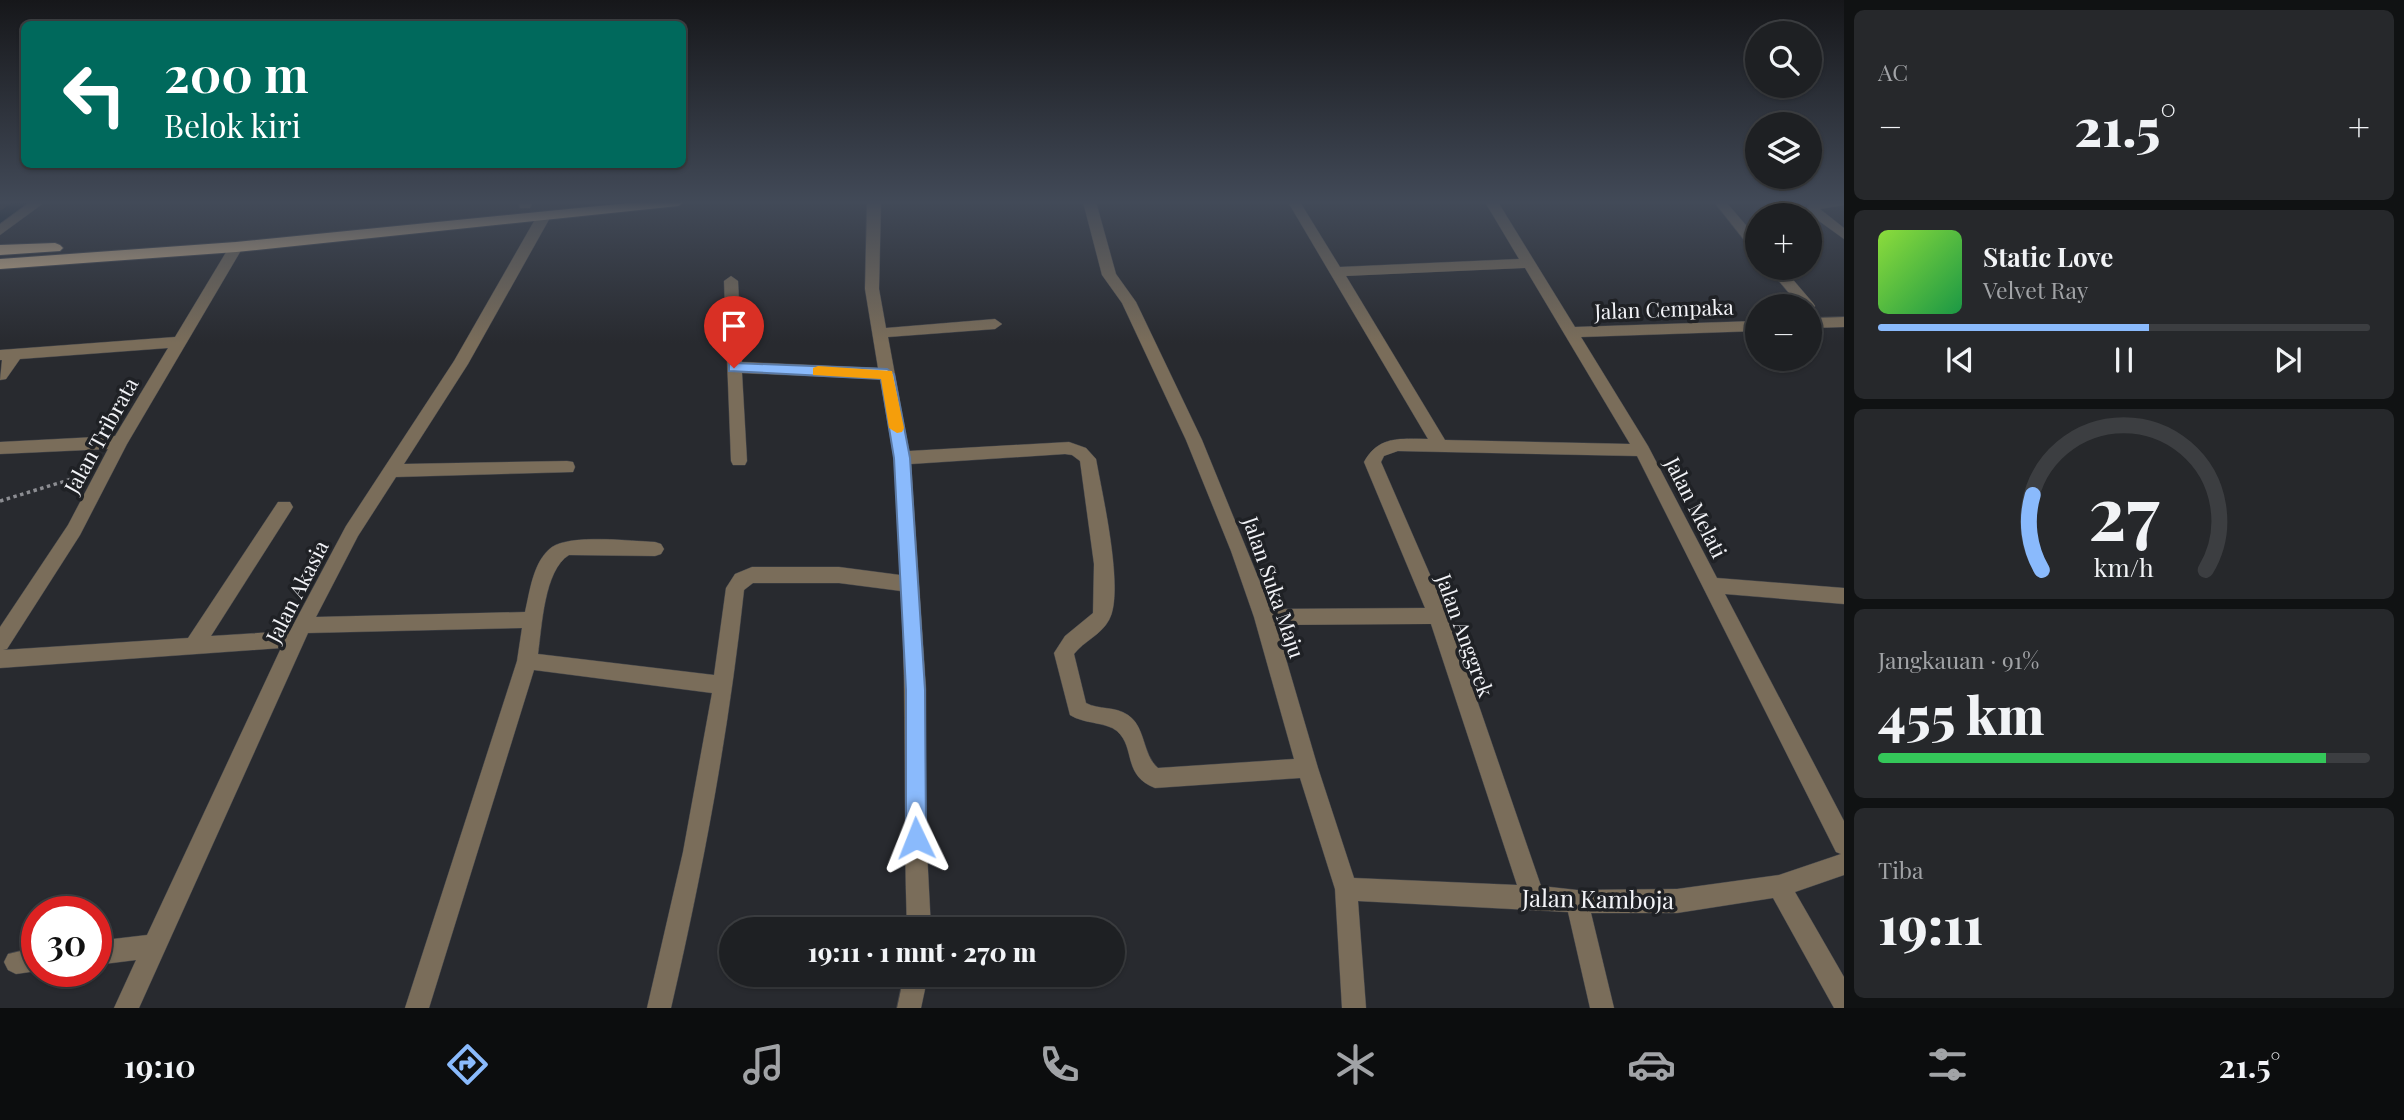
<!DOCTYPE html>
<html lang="id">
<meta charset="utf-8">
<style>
:root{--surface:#1e2023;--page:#26282b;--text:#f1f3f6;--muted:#a1a3a6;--line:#3c3e41;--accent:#8abafc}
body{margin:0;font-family:"Playfair Display",serif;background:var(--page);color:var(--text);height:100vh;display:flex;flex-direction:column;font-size:26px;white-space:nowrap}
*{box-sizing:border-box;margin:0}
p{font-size:23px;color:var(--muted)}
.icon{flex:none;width:38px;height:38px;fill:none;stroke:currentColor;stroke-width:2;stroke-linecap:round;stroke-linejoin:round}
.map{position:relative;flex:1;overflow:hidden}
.drawer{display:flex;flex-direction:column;gap:10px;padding:10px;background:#101213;width:560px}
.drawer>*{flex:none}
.banner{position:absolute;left:21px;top:21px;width:665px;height:147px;border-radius:10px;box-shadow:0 2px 5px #0004,0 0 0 2px var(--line);background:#00695c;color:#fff;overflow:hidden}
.buttons{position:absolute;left:1745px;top:21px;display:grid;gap:14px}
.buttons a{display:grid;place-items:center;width:77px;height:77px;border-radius:50%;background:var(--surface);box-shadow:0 2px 5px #0004,0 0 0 2px var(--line);font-size:35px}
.speed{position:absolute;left:21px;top:896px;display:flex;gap:14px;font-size:35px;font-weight:700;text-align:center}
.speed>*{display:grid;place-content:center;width:91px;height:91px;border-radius:50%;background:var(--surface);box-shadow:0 2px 5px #0004,0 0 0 2px var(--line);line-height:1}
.speed .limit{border:10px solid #d22;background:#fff;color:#111}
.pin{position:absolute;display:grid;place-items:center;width:60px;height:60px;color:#fff;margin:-72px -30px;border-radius:50% 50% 50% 0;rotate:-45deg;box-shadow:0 0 7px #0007}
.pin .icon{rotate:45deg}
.me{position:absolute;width:77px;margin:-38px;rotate:358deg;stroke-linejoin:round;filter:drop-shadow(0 0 5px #0008)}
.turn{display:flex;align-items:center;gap:24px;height:147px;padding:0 28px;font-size:32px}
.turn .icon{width:91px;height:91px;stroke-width:2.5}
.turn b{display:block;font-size:49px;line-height:60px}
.big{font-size:52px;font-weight:800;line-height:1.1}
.drawer .widget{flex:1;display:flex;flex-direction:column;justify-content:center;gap:10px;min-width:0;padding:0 24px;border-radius:10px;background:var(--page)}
.drawer .dial{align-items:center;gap:0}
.dial svg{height:182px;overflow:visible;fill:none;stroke:var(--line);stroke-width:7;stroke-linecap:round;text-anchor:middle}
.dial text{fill:var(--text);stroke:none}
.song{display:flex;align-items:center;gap:21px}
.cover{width:84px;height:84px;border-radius:10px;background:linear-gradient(135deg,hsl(90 70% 55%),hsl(140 70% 35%))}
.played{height:7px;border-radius:4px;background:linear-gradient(90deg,var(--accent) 55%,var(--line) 55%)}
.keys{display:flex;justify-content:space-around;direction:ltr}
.heat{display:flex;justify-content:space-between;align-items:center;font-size:38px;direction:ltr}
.charge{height:10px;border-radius:5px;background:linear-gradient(90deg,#34c759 91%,var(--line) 0)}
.trip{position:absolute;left:719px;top:917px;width:406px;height:70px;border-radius:35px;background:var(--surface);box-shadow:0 2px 5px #0004,0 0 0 2px var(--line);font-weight:800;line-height:70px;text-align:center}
.tabs{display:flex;height:112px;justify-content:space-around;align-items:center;background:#0c0d0e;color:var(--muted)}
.tabs .icon{width:49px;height:49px}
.tabs .selected{color:var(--accent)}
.tabs b{font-size:32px;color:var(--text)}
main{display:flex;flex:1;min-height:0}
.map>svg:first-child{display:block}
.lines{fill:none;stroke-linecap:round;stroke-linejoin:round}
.river{fill:#001626;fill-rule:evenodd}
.minor-casing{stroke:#44464b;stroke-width:1}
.trunk-casing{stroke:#44464b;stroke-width:2}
.path{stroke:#8c8d92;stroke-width:3.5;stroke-dasharray:3.5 3.5;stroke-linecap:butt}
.minor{fill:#7a6d5a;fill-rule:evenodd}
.trunk{fill:#dbbc91;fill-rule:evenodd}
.route{fill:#8abafc;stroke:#5a79a4;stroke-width:2}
.slow{fill:#f59e0b}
.labels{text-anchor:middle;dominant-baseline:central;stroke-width:7;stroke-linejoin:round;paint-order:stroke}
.street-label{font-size:21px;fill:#f2f3f7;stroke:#1f2125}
.near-street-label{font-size:24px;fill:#f2f3f7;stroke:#1f2125}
</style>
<main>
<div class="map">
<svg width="1844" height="1008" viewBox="0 0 1844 1008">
<rect width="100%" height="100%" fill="#282a2f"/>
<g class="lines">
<!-- river -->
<path class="river" d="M13,202H40L9,227L0,229V211Z"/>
<defs>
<g id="minor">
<path d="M30,202H45L0,235V224Z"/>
<path d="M519,202H533L530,208H520Z"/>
<path d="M867,202H881L879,289L886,328L995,319L1002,324L995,329L888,337L909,451L1069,442L1086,448L1096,459C1102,493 1125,592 1109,620C1101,635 1084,641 1074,654L1086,703C1099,710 1115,706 1128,715C1146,727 1142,754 1158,768L1294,759L1254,617L1231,551L1186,440L1122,303L1102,275L1083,202H1096L1116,274L1136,302L1202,440L1271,609L1425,608L1364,462C1379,435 1401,439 1428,439L1288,202H1300L1340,267L1519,259L1485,202H1498L1575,327L1757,321V331L1581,337L1648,446L1717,578L1844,588V604L1725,594L1844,821V875L1795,892L1844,977V1008H1834L1773,898L1677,913H1591L1614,1008H1590L1568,912L1358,901L1366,1008H1342L1335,889L1300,778L1155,788C1122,775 1136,748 1117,731C1106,722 1084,724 1070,715L1054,653L1065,636L1093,613L1094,564L1080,461L1072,455L1065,454L911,464L926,690L925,812L931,929H907C903,816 907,704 901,591L839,583H753L744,590C729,731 703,870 671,1008H647L683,852L712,693L534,670L429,1008H405L517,661L522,628L308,633L139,1008H114L136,960L96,965V941L147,935L281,648L0,668V627L68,525L108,449L0,454V442L115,436L168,348L20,359L6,379L0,380L2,360H0V350L175,337L231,244H241L243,247L127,444L80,535L7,649L3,650L188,638L278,502H290L293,507L290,512L211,636L290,631L346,526L454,361L537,216L544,212L549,213L551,216L468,364L404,464L567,461L573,462L575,467L573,472L396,477L358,536L316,617L525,612C530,591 533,561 552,547C571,534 631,541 655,542L661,544L664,549L661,554L655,556L569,555C544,570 542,627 538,654L714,675L726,588L735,574L752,567H839L900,575L894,458L880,379L742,373L747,461L745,465H733L731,461L724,281L731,276L738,281L742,362L878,368L865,289ZM1525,268L1630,444L1445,440L1346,276ZM1398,451L1637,456L1836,852L1841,854L1779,875L1677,889L1577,890L1541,886L1448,616L1381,462L1384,456ZM1431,624L1517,885L1354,878L1318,768L1276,625Z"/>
<path d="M1714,202H1726L1757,238V251L1752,250Z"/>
<path d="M1818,202H1844V205L1820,209L1844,228V239L1808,213L1806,210L1810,203Z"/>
<path d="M1768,268H1783L1813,303L1815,306L1813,309L1810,310V306H1800Z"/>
<path d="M1844,317V327L1810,328V318Z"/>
<path d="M37,947V971L16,974L8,970L4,962L8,954Z"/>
<path d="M904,975H928L921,1008H897Z"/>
</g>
<g id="trunk">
<path d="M639,202H685L678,206L236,252L0,269V259L236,242Z"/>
<path d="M55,243L60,245L63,248L60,251L0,255V245Z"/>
</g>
</defs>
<!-- minor casing -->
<use href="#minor" class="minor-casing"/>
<!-- trunk casing -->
<use href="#trunk" class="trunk-casing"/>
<!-- path -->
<path class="path" d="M0,501L85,475"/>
<!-- minor -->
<use href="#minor" class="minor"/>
<!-- trunk -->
<use href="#trunk" class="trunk"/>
</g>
<!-- sky -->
<linearGradient id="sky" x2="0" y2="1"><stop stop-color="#16171a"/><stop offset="0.59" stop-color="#424a58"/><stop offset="1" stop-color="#424a58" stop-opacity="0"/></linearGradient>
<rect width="1844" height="343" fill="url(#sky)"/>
<!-- route -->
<path class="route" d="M734,363L887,369L894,374L910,458L925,690L926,838L923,845L916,848L908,845L906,838V690L894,458L881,379L729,371V364Z"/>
<!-- slow -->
<path class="slow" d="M818,366L892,371L904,428L902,432L897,433L889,428L881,379L813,375V368Z"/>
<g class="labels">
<!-- street labels -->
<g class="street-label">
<text transform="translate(1664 308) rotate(-2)">Jalan Cempaka</text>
<text transform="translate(100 435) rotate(-61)">Jalan Tribrata</text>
<text transform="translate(1697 507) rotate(63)">Jalan Melati</text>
<text transform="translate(1275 587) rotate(71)">Jalan Suka Maju</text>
<text transform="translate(296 591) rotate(-63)">Jalan Akasia</text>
<text transform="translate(1466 635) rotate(70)">Jalan Anggrek</text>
</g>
<!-- near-street labels -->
<g class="near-street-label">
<text transform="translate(1598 898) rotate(1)">Jalan Kamboja</text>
</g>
</g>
</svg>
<div class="buttons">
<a><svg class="icon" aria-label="search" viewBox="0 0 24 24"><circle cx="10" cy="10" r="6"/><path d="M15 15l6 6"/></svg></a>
<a><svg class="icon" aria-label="layers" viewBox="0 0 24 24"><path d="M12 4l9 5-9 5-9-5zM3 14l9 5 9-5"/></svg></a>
<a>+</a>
<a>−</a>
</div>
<div class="speed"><div class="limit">30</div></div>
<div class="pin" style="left:734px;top:368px;background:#d93025"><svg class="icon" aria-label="arrive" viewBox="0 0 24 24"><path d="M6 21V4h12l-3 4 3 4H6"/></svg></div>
<svg class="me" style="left:916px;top:838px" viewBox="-20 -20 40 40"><path d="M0-17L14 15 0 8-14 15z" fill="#8abafc" stroke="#fff" stroke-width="4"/></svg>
<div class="trip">19:11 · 1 mnt · 270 m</div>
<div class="banner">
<div class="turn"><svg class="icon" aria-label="left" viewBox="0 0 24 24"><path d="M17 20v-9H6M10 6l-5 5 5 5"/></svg><div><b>200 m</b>Belok kiri</div></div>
</div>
</div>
<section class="drawer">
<div class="widget"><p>AC</p>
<div class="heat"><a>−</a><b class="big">21.5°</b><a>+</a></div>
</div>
<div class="widget">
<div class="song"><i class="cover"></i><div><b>Static Love</b><p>Velvet Ray</p></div></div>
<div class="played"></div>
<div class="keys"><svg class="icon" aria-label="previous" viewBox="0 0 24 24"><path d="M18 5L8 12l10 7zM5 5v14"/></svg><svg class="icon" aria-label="pause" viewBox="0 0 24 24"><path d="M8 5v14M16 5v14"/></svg><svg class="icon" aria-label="next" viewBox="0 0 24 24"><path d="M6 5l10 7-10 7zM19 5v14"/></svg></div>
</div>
<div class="widget dial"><svg viewBox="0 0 100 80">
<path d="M14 69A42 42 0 1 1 86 69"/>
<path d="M14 69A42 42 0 0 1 10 36" stroke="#8abafc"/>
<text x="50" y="56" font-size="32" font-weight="700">27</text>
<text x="50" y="72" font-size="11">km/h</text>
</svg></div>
<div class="widget"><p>Jangkauan · 91%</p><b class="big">455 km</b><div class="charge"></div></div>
<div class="widget"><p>Tiba</p><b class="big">19:11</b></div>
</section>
</main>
<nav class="tabs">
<b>19:10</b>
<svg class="icon selected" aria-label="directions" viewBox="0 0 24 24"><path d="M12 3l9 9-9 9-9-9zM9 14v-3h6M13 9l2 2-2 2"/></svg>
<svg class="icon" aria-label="music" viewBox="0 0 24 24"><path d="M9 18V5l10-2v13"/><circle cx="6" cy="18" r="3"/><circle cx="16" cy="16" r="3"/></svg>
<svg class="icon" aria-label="phone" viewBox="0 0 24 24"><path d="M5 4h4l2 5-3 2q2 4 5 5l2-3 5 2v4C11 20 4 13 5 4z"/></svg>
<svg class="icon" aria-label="climate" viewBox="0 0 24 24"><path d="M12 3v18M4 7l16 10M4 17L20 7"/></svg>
<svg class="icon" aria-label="car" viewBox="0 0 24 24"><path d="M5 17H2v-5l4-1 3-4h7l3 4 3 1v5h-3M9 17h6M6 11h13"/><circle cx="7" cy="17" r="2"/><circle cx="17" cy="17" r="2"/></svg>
<svg class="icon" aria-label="filters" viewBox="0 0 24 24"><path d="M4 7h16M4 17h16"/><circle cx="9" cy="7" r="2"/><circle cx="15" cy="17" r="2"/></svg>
<b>21.5°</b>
</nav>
